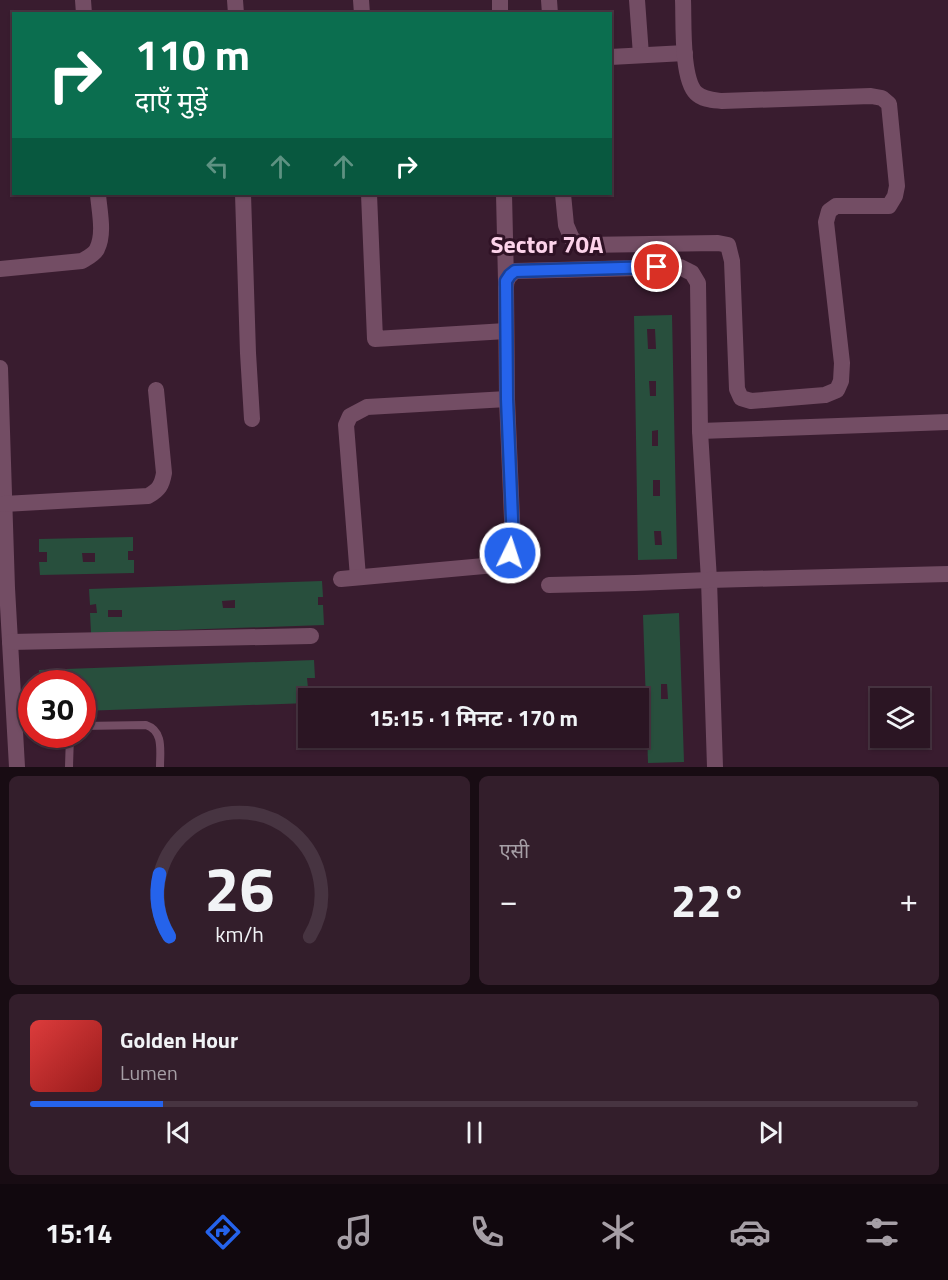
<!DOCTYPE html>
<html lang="hi">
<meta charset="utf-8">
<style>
:root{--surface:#2b1523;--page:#331e2b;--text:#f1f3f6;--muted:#a69fa6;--line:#473441;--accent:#2563eb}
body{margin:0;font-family:"Titillium Web","Noto Sans Devanagari",sans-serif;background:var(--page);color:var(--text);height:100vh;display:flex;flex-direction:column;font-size:22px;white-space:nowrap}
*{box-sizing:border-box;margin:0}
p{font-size:20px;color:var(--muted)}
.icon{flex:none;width:33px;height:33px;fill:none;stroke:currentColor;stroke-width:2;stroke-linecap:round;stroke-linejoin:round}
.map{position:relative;height:767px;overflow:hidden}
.side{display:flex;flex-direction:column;gap:9px;padding:9px;background:#180c13;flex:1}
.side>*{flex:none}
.hud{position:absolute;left:12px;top:12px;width:600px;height:183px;border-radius:0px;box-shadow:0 2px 4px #0004,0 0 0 2px var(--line);background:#0b6e4f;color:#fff;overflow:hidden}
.fabs{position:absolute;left:870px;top:688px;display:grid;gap:12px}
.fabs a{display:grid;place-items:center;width:60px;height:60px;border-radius:0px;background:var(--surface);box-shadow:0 2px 4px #0004,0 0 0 2px var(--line);font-size:30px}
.speed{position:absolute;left:18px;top:670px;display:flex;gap:12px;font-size:30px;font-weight:700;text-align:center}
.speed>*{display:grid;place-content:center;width:78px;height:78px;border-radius:50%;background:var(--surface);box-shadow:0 2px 4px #0004,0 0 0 2px var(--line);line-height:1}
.speed .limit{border:9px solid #d22;background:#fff;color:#111}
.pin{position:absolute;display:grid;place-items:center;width:51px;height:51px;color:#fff;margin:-26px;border:3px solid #fff;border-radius:50%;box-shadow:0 2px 6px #0007}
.me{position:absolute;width:66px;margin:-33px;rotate:4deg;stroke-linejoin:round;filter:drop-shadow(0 0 4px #0008)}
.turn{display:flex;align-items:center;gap:21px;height:126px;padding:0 24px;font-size:27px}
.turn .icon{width:78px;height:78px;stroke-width:2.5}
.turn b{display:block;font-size:42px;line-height:51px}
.lanes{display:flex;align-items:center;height:57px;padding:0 24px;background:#0003;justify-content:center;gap:30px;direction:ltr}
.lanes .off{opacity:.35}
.big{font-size:45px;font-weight:700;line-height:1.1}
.side .tile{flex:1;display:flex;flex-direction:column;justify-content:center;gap:9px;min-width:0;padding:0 21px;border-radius:9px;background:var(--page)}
.side .dial{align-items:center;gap:0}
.dial svg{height:156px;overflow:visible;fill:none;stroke:var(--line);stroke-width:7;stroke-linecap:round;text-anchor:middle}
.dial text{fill:var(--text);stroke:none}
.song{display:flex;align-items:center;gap:18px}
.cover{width:72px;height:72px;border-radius:9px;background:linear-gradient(135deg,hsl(0 70% 55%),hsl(0 70% 35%))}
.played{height:6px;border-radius:3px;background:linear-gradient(90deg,var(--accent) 15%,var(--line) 15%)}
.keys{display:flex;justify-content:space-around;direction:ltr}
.heat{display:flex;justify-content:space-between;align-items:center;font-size:33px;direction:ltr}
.side .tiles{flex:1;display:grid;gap:9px;grid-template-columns:1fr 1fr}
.tile:last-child{grid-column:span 2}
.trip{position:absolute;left:298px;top:688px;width:351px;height:60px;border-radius:0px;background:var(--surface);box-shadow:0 2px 4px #0004,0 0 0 2px var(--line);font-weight:700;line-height:60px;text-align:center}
.tab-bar{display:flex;height:96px;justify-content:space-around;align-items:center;background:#11080e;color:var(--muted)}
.tab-bar .icon{width:42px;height:42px}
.tab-bar .active{color:var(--accent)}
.tab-bar b{font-size:27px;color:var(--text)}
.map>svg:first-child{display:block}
.building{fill:#284f3d;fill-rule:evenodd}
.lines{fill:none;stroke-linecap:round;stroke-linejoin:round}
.service{stroke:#734d64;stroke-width:8}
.minor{stroke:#734d64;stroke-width:16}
.route-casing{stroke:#184099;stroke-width:15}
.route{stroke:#2563eb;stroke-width:10}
.labels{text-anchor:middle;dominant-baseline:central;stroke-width:6;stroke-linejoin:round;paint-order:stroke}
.district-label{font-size:24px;font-weight:bold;fill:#fcd3ea;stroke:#2f1225}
</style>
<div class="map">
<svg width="948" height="767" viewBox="0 0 948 767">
<rect width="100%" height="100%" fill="#391c2f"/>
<!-- building -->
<g class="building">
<path d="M672,315L677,559L638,560L634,316ZM647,329H655L656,349H648ZM649,381H656V396H650ZM658,430V446H652V431ZM653,480H660V496H653ZM654,531H661L662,545H655Z"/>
<path d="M133,537V551H128V560H134V573L40,575L39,562H47V552H39V539ZM82,553H95V562H83Z"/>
<path d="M322,581L323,597H318V605H323L324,625L91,633L90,613H97L96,604L90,605L89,589ZM235,600V608H223L222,601ZM108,610H122V617H108Z"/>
<path d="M679,613L684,762L648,763L643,615ZM661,684H667L668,699H661Z"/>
<path d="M314,660L315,678H307L308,688L315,687V699H309V703L82,711V697L92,696V688L82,689V684H39V670Z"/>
</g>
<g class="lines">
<!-- service -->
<g class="service">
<path d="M82,726L146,725C164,731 160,751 160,767"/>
<path d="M69,767L70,735"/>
</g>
<!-- minor -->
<g class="minor">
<path d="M83,0L84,14"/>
<path d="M235,0L236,14"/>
<path d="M361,0L362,14"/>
<path d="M500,0V14"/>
<path d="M549,0L550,14"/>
<path d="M637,0L641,55"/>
<path d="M610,57L685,53"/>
<path d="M243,194L248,353L252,419"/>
<path d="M369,194L375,339L506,331"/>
<path d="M504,194L506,281"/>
<path d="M563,194L566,225L572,239L583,245L718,243L728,245L732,261L737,389L741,398L751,401L825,395L837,390L841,381L842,363L826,222L829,211L836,206H889L895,196L897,186L889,104L882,98L871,96L722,101C713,100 703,100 696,93C681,78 684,21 683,0"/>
<path d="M0,269L82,261C87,258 95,254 97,249C105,233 99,210 98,194"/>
<path d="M0,368L7,588L17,767"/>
<path d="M700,431L948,422"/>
<path d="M4,504L148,496C159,490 162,485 164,473L156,390"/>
<path d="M358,577L346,425L350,416L367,407L507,399"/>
<path d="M341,579L495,565C506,559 510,554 513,543L507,399L506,287C506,279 509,276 515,271L680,267L692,273L698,283L700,431L709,580L715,767"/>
<path d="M549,585L635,583L709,580L948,574"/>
<path d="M10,642L311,636"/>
</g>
</g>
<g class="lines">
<defs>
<path id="route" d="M510,553L513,543L507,399L506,281L510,275L515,271L657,267"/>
</defs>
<!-- route casing -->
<use href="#route" class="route-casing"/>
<!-- route -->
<use href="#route" class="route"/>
</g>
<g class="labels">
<!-- district labels -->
<g class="district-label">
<text x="547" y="244">Sector 70A</text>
</g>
</g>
</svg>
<div class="fabs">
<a><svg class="icon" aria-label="layers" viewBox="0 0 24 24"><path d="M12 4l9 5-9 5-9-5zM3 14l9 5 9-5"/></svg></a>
</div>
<div class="speed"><div class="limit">30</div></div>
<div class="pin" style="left:657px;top:267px;background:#d93025"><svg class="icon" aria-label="arrive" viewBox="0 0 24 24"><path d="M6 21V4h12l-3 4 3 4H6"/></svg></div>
<svg class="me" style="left:510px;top:553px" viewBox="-20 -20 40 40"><circle r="17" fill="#2563eb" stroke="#fff" stroke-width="3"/><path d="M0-11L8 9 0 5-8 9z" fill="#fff"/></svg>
<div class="trip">15:15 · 1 मिनट · 170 m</div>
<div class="hud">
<div class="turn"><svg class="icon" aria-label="right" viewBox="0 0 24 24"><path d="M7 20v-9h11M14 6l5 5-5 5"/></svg><div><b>110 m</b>दाएँ मुड़ें</div></div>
<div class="lanes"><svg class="icon off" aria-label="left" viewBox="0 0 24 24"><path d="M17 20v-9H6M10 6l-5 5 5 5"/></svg><svg class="icon off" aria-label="ahead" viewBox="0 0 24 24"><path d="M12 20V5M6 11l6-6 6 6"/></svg><svg class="icon off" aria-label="ahead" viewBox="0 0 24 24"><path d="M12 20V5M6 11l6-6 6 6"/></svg><svg class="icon" aria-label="right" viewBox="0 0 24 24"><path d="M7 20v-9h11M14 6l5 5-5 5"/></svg></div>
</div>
</div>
<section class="side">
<div class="tiles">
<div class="tile dial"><svg viewBox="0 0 100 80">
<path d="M14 69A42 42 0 1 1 86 69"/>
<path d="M14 69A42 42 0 0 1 9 37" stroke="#2563eb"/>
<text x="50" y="56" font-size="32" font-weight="700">26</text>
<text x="50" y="72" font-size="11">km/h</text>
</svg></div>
<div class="tile"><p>एसी</p>
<div class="heat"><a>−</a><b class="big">22°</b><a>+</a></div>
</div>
<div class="tile">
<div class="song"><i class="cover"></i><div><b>Golden Hour</b><p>Lumen</p></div></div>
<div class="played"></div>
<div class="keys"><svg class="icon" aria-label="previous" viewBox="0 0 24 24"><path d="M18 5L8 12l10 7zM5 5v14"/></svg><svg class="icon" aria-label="pause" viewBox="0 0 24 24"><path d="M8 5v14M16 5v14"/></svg><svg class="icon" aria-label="next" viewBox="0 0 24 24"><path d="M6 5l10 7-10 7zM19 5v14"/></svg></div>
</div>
</div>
</section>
<nav class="tab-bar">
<b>15:14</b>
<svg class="icon active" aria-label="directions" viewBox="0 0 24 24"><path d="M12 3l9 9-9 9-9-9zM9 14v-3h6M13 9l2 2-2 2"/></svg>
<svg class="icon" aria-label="music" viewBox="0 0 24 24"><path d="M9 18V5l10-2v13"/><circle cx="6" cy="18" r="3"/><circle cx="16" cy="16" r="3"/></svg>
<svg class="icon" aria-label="phone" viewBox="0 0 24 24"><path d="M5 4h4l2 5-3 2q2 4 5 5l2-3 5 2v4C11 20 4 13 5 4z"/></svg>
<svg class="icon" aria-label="climate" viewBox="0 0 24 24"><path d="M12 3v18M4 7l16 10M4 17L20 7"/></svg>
<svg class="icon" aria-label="car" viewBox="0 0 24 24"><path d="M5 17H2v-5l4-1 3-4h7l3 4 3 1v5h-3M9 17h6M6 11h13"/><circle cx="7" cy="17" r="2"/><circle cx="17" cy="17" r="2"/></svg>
<svg class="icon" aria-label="filters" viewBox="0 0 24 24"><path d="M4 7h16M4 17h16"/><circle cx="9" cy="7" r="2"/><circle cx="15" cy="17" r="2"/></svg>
</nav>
